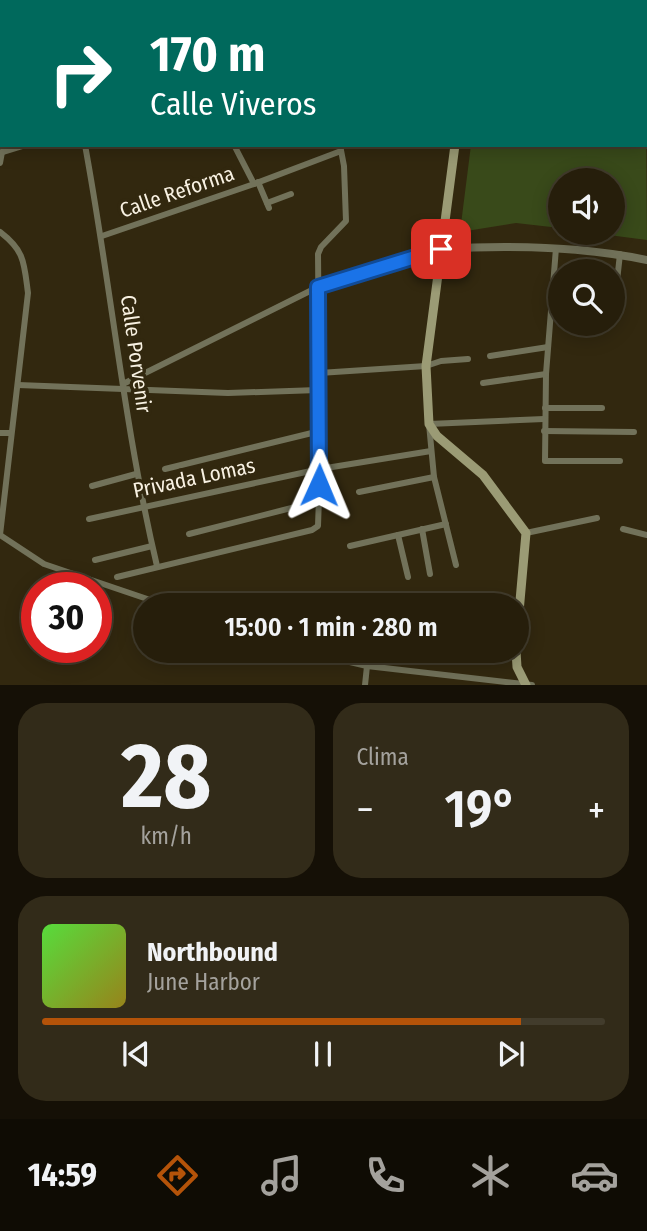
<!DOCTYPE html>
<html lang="es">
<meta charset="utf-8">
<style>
:root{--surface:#261e0b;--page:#322b19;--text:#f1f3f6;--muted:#a4a29d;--line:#423c2c;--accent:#b45309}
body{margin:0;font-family:"Fira Sans Condensed",sans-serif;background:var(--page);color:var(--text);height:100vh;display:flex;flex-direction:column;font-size:26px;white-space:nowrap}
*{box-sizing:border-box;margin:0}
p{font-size:23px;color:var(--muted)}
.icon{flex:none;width:38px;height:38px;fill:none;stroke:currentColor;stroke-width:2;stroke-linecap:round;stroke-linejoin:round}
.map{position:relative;height:685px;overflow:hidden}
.panel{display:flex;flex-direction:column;gap:18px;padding:18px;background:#151006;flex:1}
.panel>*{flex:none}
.hud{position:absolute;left:0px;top:0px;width:648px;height:147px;box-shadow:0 4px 18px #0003,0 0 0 2px var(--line);background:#00695c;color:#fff;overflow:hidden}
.buttons{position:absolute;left:548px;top:168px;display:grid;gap:14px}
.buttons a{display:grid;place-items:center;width:77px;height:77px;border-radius:50%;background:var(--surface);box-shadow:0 4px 18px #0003,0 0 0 2px var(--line);font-size:35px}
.speed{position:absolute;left:21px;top:572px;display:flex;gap:14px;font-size:35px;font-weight:700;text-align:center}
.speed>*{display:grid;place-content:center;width:91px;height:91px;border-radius:50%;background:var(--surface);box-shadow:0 4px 18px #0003,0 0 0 2px var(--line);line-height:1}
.speed .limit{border:10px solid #d22;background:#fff;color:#111}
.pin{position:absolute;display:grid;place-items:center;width:60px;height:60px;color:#fff;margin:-30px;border-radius:14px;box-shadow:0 4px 10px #0006}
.me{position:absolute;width:77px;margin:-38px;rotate:1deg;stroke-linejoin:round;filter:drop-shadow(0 0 5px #0008)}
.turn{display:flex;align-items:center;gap:24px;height:147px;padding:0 35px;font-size:32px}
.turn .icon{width:91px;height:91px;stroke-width:2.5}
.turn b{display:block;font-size:49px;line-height:60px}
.big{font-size:52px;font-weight:600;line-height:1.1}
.panel .widget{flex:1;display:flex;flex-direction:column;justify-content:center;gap:10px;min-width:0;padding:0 24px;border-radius:28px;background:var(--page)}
.panel .dial{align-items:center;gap:0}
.dial b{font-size:91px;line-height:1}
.song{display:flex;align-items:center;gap:21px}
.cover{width:84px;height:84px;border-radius:10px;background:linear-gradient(135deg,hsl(110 70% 55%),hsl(50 70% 35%))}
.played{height:7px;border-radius:4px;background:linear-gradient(90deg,var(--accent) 85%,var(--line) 85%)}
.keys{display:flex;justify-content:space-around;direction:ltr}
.heat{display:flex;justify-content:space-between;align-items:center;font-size:38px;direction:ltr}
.panel .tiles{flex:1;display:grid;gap:18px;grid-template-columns:1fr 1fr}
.widget:last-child{grid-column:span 2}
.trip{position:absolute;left:133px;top:593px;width:396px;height:70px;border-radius:35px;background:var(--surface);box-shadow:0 4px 18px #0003,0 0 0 2px var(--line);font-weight:600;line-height:70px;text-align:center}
.menu{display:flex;height:112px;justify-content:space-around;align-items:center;background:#0f0c04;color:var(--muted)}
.menu .icon{width:49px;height:49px}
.menu .current{color:var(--accent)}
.menu b{font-size:32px;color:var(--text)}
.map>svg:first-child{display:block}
.green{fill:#394a1a}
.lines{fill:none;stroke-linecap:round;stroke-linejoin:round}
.minor{stroke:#72725a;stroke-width:6}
.tertiary{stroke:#72725a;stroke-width:8}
.secondary{stroke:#9b9b75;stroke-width:9}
.route-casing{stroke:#114b97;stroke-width:18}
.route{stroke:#1a73e8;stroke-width:12}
.labels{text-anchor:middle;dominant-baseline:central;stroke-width:7;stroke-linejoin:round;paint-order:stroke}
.street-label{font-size:21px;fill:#f8f1e2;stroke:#32280f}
</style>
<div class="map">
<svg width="647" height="685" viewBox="0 0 647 685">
<rect width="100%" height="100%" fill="#32280f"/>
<!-- green -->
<path class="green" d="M646,101L647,240L593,233H612V180H560V228L516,223L460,232L471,145H646Z"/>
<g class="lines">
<!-- minor -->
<g class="minor">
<path d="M319,0L320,2"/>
<path d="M117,2L124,0"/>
<path d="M0,41L2,40"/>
<path d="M0,88L2,91"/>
<path d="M85,145C111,286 124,427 157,566"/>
<path d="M234,145L254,184"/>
<path d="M0,153L26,145"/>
<path d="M0,163L2,152"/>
<path d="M258,182L269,208"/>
<path d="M267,203L291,194"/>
<path d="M0,232C25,251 24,263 28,293L0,535"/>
<path d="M102,236L254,184L341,151"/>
<path d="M556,248L546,374L545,461H620"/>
<path d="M615,299L620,254"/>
<path d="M490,356L548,347"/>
<path d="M319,373L426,366L441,361L468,359"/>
<path d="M483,383L546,374"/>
<path d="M123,384L318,287L441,249"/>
<path d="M18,385L228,393L318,390"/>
<path d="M545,408H602"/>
<path d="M544,431L634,432"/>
<path d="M0,433H11"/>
<path d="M165,469L320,431"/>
<path d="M92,486L136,474"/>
<path d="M359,492L434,477"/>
<path d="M89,519L320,469L431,451"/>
<path d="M422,529L430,574"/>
<path d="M623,529L647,535"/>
<path d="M526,533L597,518"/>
<path d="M189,534L319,501"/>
<path d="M0,535L44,564L168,606"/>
<path d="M398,535L408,577"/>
<path d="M350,546L446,524"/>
<path d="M95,560L152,546"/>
<path d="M456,565L434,477L429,424L544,419"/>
<path d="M117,577L312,530L318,526L320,469L318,254L321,247L346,221L344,166L340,145"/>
<path d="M303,651L367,666L532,685"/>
<path d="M365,685L367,666"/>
</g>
<!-- tertiary -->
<path class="tertiary" d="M441,249C510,245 579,246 647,260"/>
<!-- secondary -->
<g class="secondary">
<path d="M460,2V0"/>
<path d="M455,145L426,366L429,424L437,436L483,475L526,533L516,646"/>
<path d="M516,651L517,667L526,685"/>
</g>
</g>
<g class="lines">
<defs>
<path id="route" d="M319,485L318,287L441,249"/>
</defs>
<!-- route casing -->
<use href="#route" class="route-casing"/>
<!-- route -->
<use href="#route" class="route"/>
</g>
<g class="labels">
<!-- street labels -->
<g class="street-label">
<text transform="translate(177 192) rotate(-19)">Calle Reforma</text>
<text transform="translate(136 354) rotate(82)">Calle Porvenir</text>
<text transform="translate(194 478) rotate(-12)">Privada Lomas</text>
</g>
</g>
</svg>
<div class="buttons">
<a><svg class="icon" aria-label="sound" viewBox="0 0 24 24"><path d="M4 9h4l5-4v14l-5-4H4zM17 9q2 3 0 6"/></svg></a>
<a><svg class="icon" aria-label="search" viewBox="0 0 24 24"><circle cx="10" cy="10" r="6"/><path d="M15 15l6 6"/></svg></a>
</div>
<div class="speed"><div class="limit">30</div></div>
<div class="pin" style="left:441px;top:249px;background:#d93025"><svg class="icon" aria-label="arrive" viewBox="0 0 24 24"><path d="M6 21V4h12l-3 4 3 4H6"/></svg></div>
<svg class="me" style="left:319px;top:485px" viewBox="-20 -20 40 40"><path d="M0-17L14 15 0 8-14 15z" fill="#1a73e8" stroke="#fff" stroke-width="4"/></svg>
<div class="trip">15:00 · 1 min · 280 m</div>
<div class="hud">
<div class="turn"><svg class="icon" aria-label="right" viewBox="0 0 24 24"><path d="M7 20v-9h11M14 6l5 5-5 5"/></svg><div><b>170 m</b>Calle Viveros</div></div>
</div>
</div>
<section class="panel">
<div class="tiles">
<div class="widget dial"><b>28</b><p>km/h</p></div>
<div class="widget"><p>Clima</p>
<div class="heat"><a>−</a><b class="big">19°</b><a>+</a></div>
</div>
<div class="widget">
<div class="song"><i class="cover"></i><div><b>Northbound</b><p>June Harbor</p></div></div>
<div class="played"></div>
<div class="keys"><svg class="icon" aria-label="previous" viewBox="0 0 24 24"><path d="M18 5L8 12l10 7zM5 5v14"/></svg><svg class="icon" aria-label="pause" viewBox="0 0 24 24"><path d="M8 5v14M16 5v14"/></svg><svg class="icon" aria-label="next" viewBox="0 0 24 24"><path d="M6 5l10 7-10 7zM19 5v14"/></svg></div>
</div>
</div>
</section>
<nav class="menu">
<b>14:59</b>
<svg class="icon current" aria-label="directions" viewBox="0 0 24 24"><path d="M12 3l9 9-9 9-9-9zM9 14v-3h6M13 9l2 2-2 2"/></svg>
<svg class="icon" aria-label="music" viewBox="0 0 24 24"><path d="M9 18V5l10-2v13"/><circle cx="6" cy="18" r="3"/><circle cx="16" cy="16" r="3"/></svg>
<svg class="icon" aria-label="phone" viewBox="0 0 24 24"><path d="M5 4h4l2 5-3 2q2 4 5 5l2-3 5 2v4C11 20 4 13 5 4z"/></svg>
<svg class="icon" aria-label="climate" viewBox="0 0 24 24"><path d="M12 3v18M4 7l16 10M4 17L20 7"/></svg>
<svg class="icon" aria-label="car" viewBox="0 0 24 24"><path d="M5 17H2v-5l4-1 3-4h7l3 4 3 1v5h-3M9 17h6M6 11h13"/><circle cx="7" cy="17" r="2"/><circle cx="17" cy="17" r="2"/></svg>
</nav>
